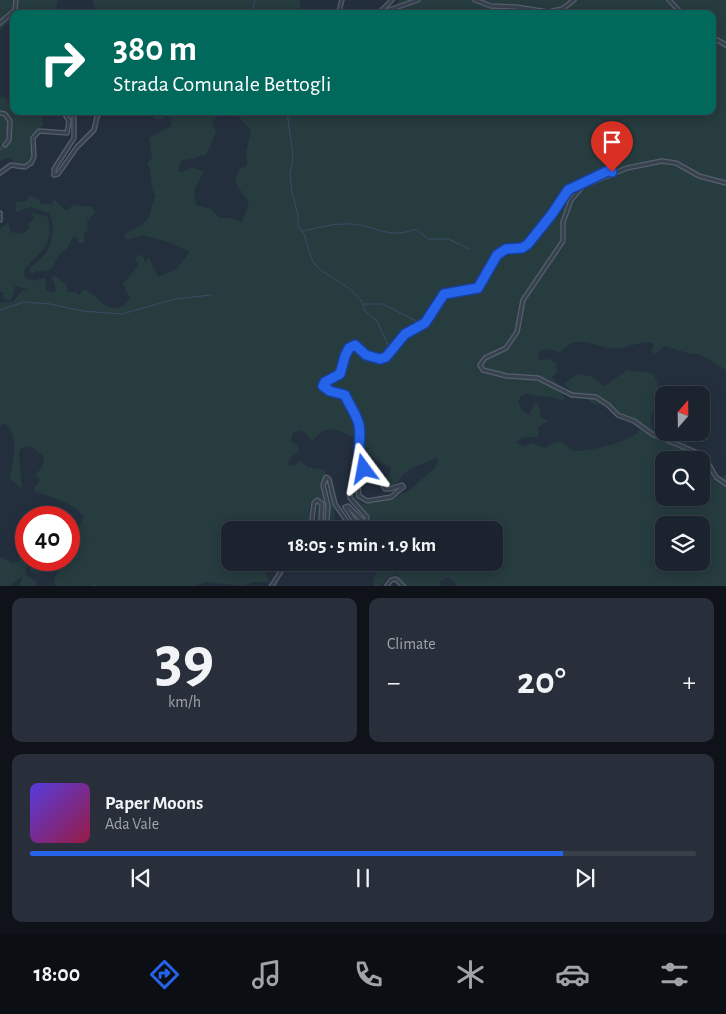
<!DOCTYPE html>
<meta charset="utf-8">
<style>
:root{--surface:#1b232e;--page:#282f3a;--text:#f1f3f6;--muted:#a0a4aa;--line:#39404a;--accent:#2563eb}
body{margin:0;font-family:"Alegreya Sans",sans-serif;background:var(--page);color:var(--text);height:100vh;display:flex;flex-direction:column;font-size:19px;white-space:nowrap}
*{box-sizing:border-box;margin:0}
p{font-size:16px;color:var(--muted)}
.icon{flex:none;width:28px;height:28px;fill:none;stroke:currentColor;stroke-width:2;stroke-linecap:round;stroke-linejoin:round}
.map{position:relative;height:586px;overflow:hidden}
.details{display:flex;flex-direction:column;gap:12px;padding:12px;background:#0f1319;flex:1}
.details>*{flex:none}
.banner{position:absolute;left:10px;top:10px;width:706px;height:105px;border-radius:10px;box-shadow:0 2px 12px #0003,0 0 0 1px var(--line);background:#00695c;color:#fff;overflow:hidden}
.needle{width:32px;rotate:20deg}
.tools{position:absolute;left:655px;top:386px;display:grid;gap:10px}
.tools a{display:grid;place-items:center;width:55px;height:55px;border-radius:10px;background:var(--surface);box-shadow:0 2px 12px #0003,0 0 0 1px var(--line);font-size:25px}
.speed{position:absolute;left:15px;top:506px;display:flex;gap:10px;font-size:25px;font-weight:700;text-align:center}
.speed>*{display:grid;place-content:center;width:65px;height:65px;border-radius:50%;background:var(--surface);box-shadow:0 2px 12px #0003,0 0 0 1px var(--line);line-height:1}
.speed .limit{border:8px solid #d22;background:#fff;color:#111}
.pin{position:absolute;display:grid;place-items:center;width:42px;height:42px;color:#fff;margin:-51px -21px;border-radius:50% 50% 50% 0;rotate:-45deg;box-shadow:0 0 5px #0007}
.pin .icon{rotate:45deg}
.me{position:absolute;width:55px;margin:-28px;rotate:347deg;stroke-linejoin:round;filter:drop-shadow(0 0 4px #0008)}
.turn{display:flex;align-items:center;gap:18px;height:105px;padding:0 20px;font-size:22px}
.turn .icon{width:65px;height:65px;stroke-width:2.5}
.turn b{display:block;font-size:35px;line-height:42px}
.big{font-size:38px;font-weight:600;line-height:1.1}
.details .widget{flex:1;display:flex;flex-direction:column;justify-content:center;gap:8px;min-width:0;padding:0 18px;border-radius:10px;background:var(--page)}
.details .dial{align-items:center;gap:0}
.dial b{font-size:65px;line-height:1}
.song{display:flex;align-items:center;gap:15px}
.cover{width:60px;height:60px;border-radius:8px;background:linear-gradient(135deg,hsl(250 70% 55%),hsl(340 70% 35%))}
.played{height:5px;border-radius:2px;background:linear-gradient(90deg,var(--accent) 80%,var(--line) 80%)}
.keys{display:flex;justify-content:space-around;direction:ltr}
.heat{display:flex;justify-content:space-between;align-items:center;font-size:28px;direction:ltr}
.details .tiles{flex:1;display:grid;gap:12px;grid-template-columns:1fr 1fr}
.widget:last-child{grid-column:span 2}
.trip{position:absolute;left:221px;top:521px;width:282px;height:50px;border-radius:10px;background:var(--surface);box-shadow:0 2px 12px #0003,0 0 0 1px var(--line);font-weight:600;line-height:50px;text-align:center}
.menu{display:flex;height:80px;justify-content:space-around;align-items:center;background:#0b0e12;color:var(--muted)}
.menu .icon{width:35px;height:35px}
.menu .on{color:var(--accent)}
.menu b{font-size:22px;color:var(--text)}
.map>svg:first-child{display:block}
.green{fill:#263c3f;fill-rule:evenodd}
.lines{fill:none;stroke-linecap:round;stroke-linejoin:round}
.stream{stroke:#394c67;stroke-width:1}
.minor-tunnel{stroke:#3a4453;stroke-width:3;stroke-dasharray:3 1.5;stroke-linecap:butt}
.minor-casing{stroke:#565f6c;stroke-width:5.5}
.minor{stroke:#38414e;stroke-width:3}
.route-casing{stroke:#184099;stroke-width:12}
.route{stroke:#2563eb;stroke-width:9}
</style>
<div class="map">
<svg width="726" height="587" viewBox="0 0 726 587">
<rect width="100%" height="100%" fill="#242f3e"/>
<!-- green -->
<g class="green">
<path d="M0,0H58L56,6L59,14H14V24L8,23L0,30Z"/>
<path d="M92,0H300L301,14H93L96,9Z"/>
<path d="M399,0H726V370L700,354H691L664,346L656,354L651,351L654,343C640,339 623,352 608,348C597,346 583,339 573,343C568,344 564,350 560,352L548,349L541,350L538,355L539,360L548,359L556,363L557,372L552,377C558,384 560,391 565,398L563,401C548,394 539,398 526,393L521,396L518,402L522,410L529,415L535,402L539,406L541,417L548,421L538,427V437H523L516,442L523,447L531,443L545,448C559,438 562,441 573,451C588,451 633,443 641,428L612,406L593,404L582,394L573,393L564,384L577,374L590,376L605,386L627,370L651,373C659,380 659,390 657,399L662,407L654,411L650,419L653,430L664,429V432L690,433C679,455 694,450 704,460C709,465 710,472 712,479H719L726,475V586L459,587L448,577L440,581L441,586L406,587L396,574L387,578L381,586H374L373,579L384,563L495,562V530H374L371,518L353,498L354,490L357,489L358,500L363,504L385,501L408,491L435,468L438,460L436,458C428,461 412,468 406,472C399,479 395,490 384,486V480L390,474L391,468L370,456L361,440L334,429L322,431L312,441L302,430L293,433L291,441L298,446V452L289,460L288,465L294,466L301,461L307,467L324,470L327,476L336,519L331,520L329,509L317,525L315,520L317,514L316,496C307,503 308,519 311,530H230V562L270,563L264,571L270,582H253L244,586L205,582L194,587L55,586L54,579L59,570L67,565L70,561L72,540L84,517C74,503 50,497 35,491L34,488L40,481L35,474L41,469L44,459L42,455L30,446L21,448L19,452L22,489L10,479C12,464 21,433 4,423L0,426V303L13,301L21,292L27,289L15,286L12,299L7,300L2,297L4,292H0V229L8,223L11,232L22,234L29,229L28,224L34,219L32,215L33,213L48,217C55,247 39,251 24,270L25,278L32,281L45,278L46,290L54,293L56,290L52,277L56,276L66,285L68,292H76L79,295L84,289C102,299 112,321 130,299L123,284L138,265L135,258L142,254L145,262L149,258L158,277L176,269L190,252L168,242L142,235L127,240L124,235C132,230 146,224 150,215C153,206 150,206 156,196C148,185 154,175 147,163L152,158L149,138L171,126L172,119L165,113L163,119H155L153,117L154,111H222L212,122L216,133L206,155C197,156 192,160 182,160L178,170L182,173L191,167L204,171L194,191L196,205L211,209L219,218H231L242,222L249,203L235,182L239,170L247,165L246,152L251,131L234,111H712V14H394ZM664,460H701V498H664ZM664,525H701V562H664Z"/>
<path d="M3,97L14,103V111H40L43,124L34,137L33,159L27,165H16L13,160L6,158L0,161V116L6,118L8,128L7,138L3,142L5,146L10,142L13,124L10,116L0,112V98Z"/>
<path d="M29,196L37,198L42,204H52L54,199L64,210H69L72,205L93,207L95,212L87,222L88,230L84,234V243H79L75,236L73,237C69,245 69,247 62,252C51,262 59,272 36,271L33,274L30,273V268C36,263 43,258 47,251C52,242 56,221 48,213L31,207L16,212V202L26,201Z"/>
<path d="M21,537L24,542H26V560H55L53,567L49,566L38,574L31,572L30,565L27,564L25,574L37,582L35,586H22L20,584L22,576L9,586H0V557L13,563L20,561V551L16,547Z"/>
</g>
<g class="lines">
<!-- stream -->
<g class="stream">
<path d="M252,14L255,0"/>
<path d="M287,111L293,157L290,174L292,192L298,215V226L304,234L312,260L319,269L350,289L361,300L365,311L377,321L388,345"/>
<path d="M302,231C315,229 330,224 344,224C371,222 386,241 416,229L428,239H448L470,249"/>
<path d="M364,304H383L416,321"/>
<path d="M0,310L24,302L50,304L82,311L122,314L175,299L211,295"/>
<path d="M89,587L95,585"/>
</g>
<!-- minor-tunnel -->
<path class="minor-tunnel" d="M0,150L5,145"/>
<defs>
<g id="minor">
<path d="M475,0L491,6L516,7L548,12L562,9L574,0"/>
<path d="M669,0L682,14"/>
<path d="M381,11L383,12L418,0"/>
<path d="M381,11L392,0"/>
<path d="M338,14L342,0"/>
<path d="M0,23L15,10L16,0"/>
<path d="M712,37L726,45"/>
<path d="M74,111V138L54,169V175L58,174L77,147L94,130L97,117L101,111"/>
<path d="M0,113L5,114L10,121L9,140L5,145"/>
<path d="M0,173L11,165L25,167L31,163L34,157L33,138L39,131L67,133L69,121L63,111"/>
<path d="M726,183L699,176L676,163L662,161L627,168L583,186L571,200L563,222V241L523,300L517,332L506,348L485,358L480,365L483,370L507,376L538,378L572,395L596,397L608,405L618,415L634,421L652,434L698,453L707,461L716,477L726,484"/>
<path d="M0,213V220"/>
<path d="M403,487L402,485L390,489H385L379,477L364,469C355,455 362,440 359,425C358,415 349,405 345,395L330,391L323,386L325,382L340,374L345,356L352,345H356C382,375 387,353 404,336C410,330 419,329 424,324C432,315 436,303 444,295L478,288L497,255L506,249L522,248L528,244L552,214L568,190L610,170L611,173"/>
<path d="M314,530L312,519L314,503L317,500L322,504L321,519L326,528L332,530"/>
<path d="M332,530L334,529L327,520L328,506L323,485L326,477L329,479L335,504L353,530"/>
<path d="M359,530L358,526L345,507L348,506L363,521H367V517L350,498V493L354,488L358,487L359,496L367,501L391,497L403,487"/>
<path d="M271,587L287,562"/>
<path d="M386,587L391,580L396,579L404,587"/>
</g>
</defs>
<!-- minor casing -->
<use href="#minor" class="minor-casing"/>
<!-- minor -->
<use href="#minor" class="minor"/>
</g>
<g class="lines">
<defs>
<path id="route" d="M364,469C355,454 362,440 359,425C357,415 349,405 345,395L330,391L323,386L325,382L340,374L345,356L349,348L355,345L366,355L380,359L386,357L405,334L425,323L444,294L478,288L497,255L506,249L522,248L528,244L552,214L568,190L610,170L612,172"/>
</defs>
<!-- route casing -->
<use href="#route" class="route-casing"/>
<!-- route -->
<use href="#route" class="route"/>
</g>
</svg>
<div class="tools">
<a><svg class="needle" viewBox="-14 -14 28 28"><path d="M0-13l5 13h-10z" fill="#e53935"/><path d="M0 13l5-13h-10z" fill="#a0a4aa"/></svg></a>
<a><svg class="icon" aria-label="search" viewBox="0 0 24 24"><circle cx="10" cy="10" r="6"/><path d="M15 15l6 6"/></svg></a>
<a><svg class="icon" aria-label="layers" viewBox="0 0 24 24"><path d="M12 4l9 5-9 5-9-5zM3 14l9 5 9-5"/></svg></a>
</div>
<div class="speed"><div class="limit">40</div></div>
<div class="pin" style="left:612px;top:172px;background:#d93025"><svg class="icon" aria-label="arrive" viewBox="0 0 24 24"><path d="M6 21V4h12l-3 4 3 4H6"/></svg></div>
<svg class="me" style="left:364px;top:469px" viewBox="-20 -20 40 40"><path d="M0-17L14 15 0 8-14 15z" fill="#2563eb" stroke="#fff" stroke-width="4"/></svg>
<div class="trip">18:05 · 5 min · 1.9 km</div>
<div class="banner">
<div class="turn"><svg class="icon" aria-label="right" viewBox="0 0 24 24"><path d="M7 20v-9h11M14 6l5 5-5 5"/></svg><div><b>380 m</b>Strada Comunale Bettogli</div></div>
</div>
</div>
<section class="details">
<div class="tiles">
<div class="widget dial"><b>39</b><p>km/h</p></div>
<div class="widget"><p>Climate</p>
<div class="heat"><a>−</a><b class="big">20°</b><a>+</a></div>
</div>
<div class="widget">
<div class="song"><i class="cover"></i><div><b>Paper Moons</b><p>Ada Vale</p></div></div>
<div class="played"></div>
<div class="keys"><svg class="icon" aria-label="previous" viewBox="0 0 24 24"><path d="M18 5L8 12l10 7zM5 5v14"/></svg><svg class="icon" aria-label="pause" viewBox="0 0 24 24"><path d="M8 5v14M16 5v14"/></svg><svg class="icon" aria-label="next" viewBox="0 0 24 24"><path d="M6 5l10 7-10 7zM19 5v14"/></svg></div>
</div>
</div>
</section>
<nav class="menu">
<b>18:00</b>
<svg class="icon on" aria-label="directions" viewBox="0 0 24 24"><path d="M12 3l9 9-9 9-9-9zM9 14v-3h6M13 9l2 2-2 2"/></svg>
<svg class="icon" aria-label="music" viewBox="0 0 24 24"><path d="M9 18V5l10-2v13"/><circle cx="6" cy="18" r="3"/><circle cx="16" cy="16" r="3"/></svg>
<svg class="icon" aria-label="phone" viewBox="0 0 24 24"><path d="M5 4h4l2 5-3 2q2 4 5 5l2-3 5 2v4C11 20 4 13 5 4z"/></svg>
<svg class="icon" aria-label="climate" viewBox="0 0 24 24"><path d="M12 3v18M4 7l16 10M4 17L20 7"/></svg>
<svg class="icon" aria-label="car" viewBox="0 0 24 24"><path d="M5 17H2v-5l4-1 3-4h7l3 4 3 1v5h-3M9 17h6M6 11h13"/><circle cx="7" cy="17" r="2"/><circle cx="17" cy="17" r="2"/></svg>
<svg class="icon" aria-label="filters" viewBox="0 0 24 24"><path d="M4 7h16M4 17h16"/><circle cx="9" cy="7" r="2"/><circle cx="15" cy="17" r="2"/></svg>
</nav>
